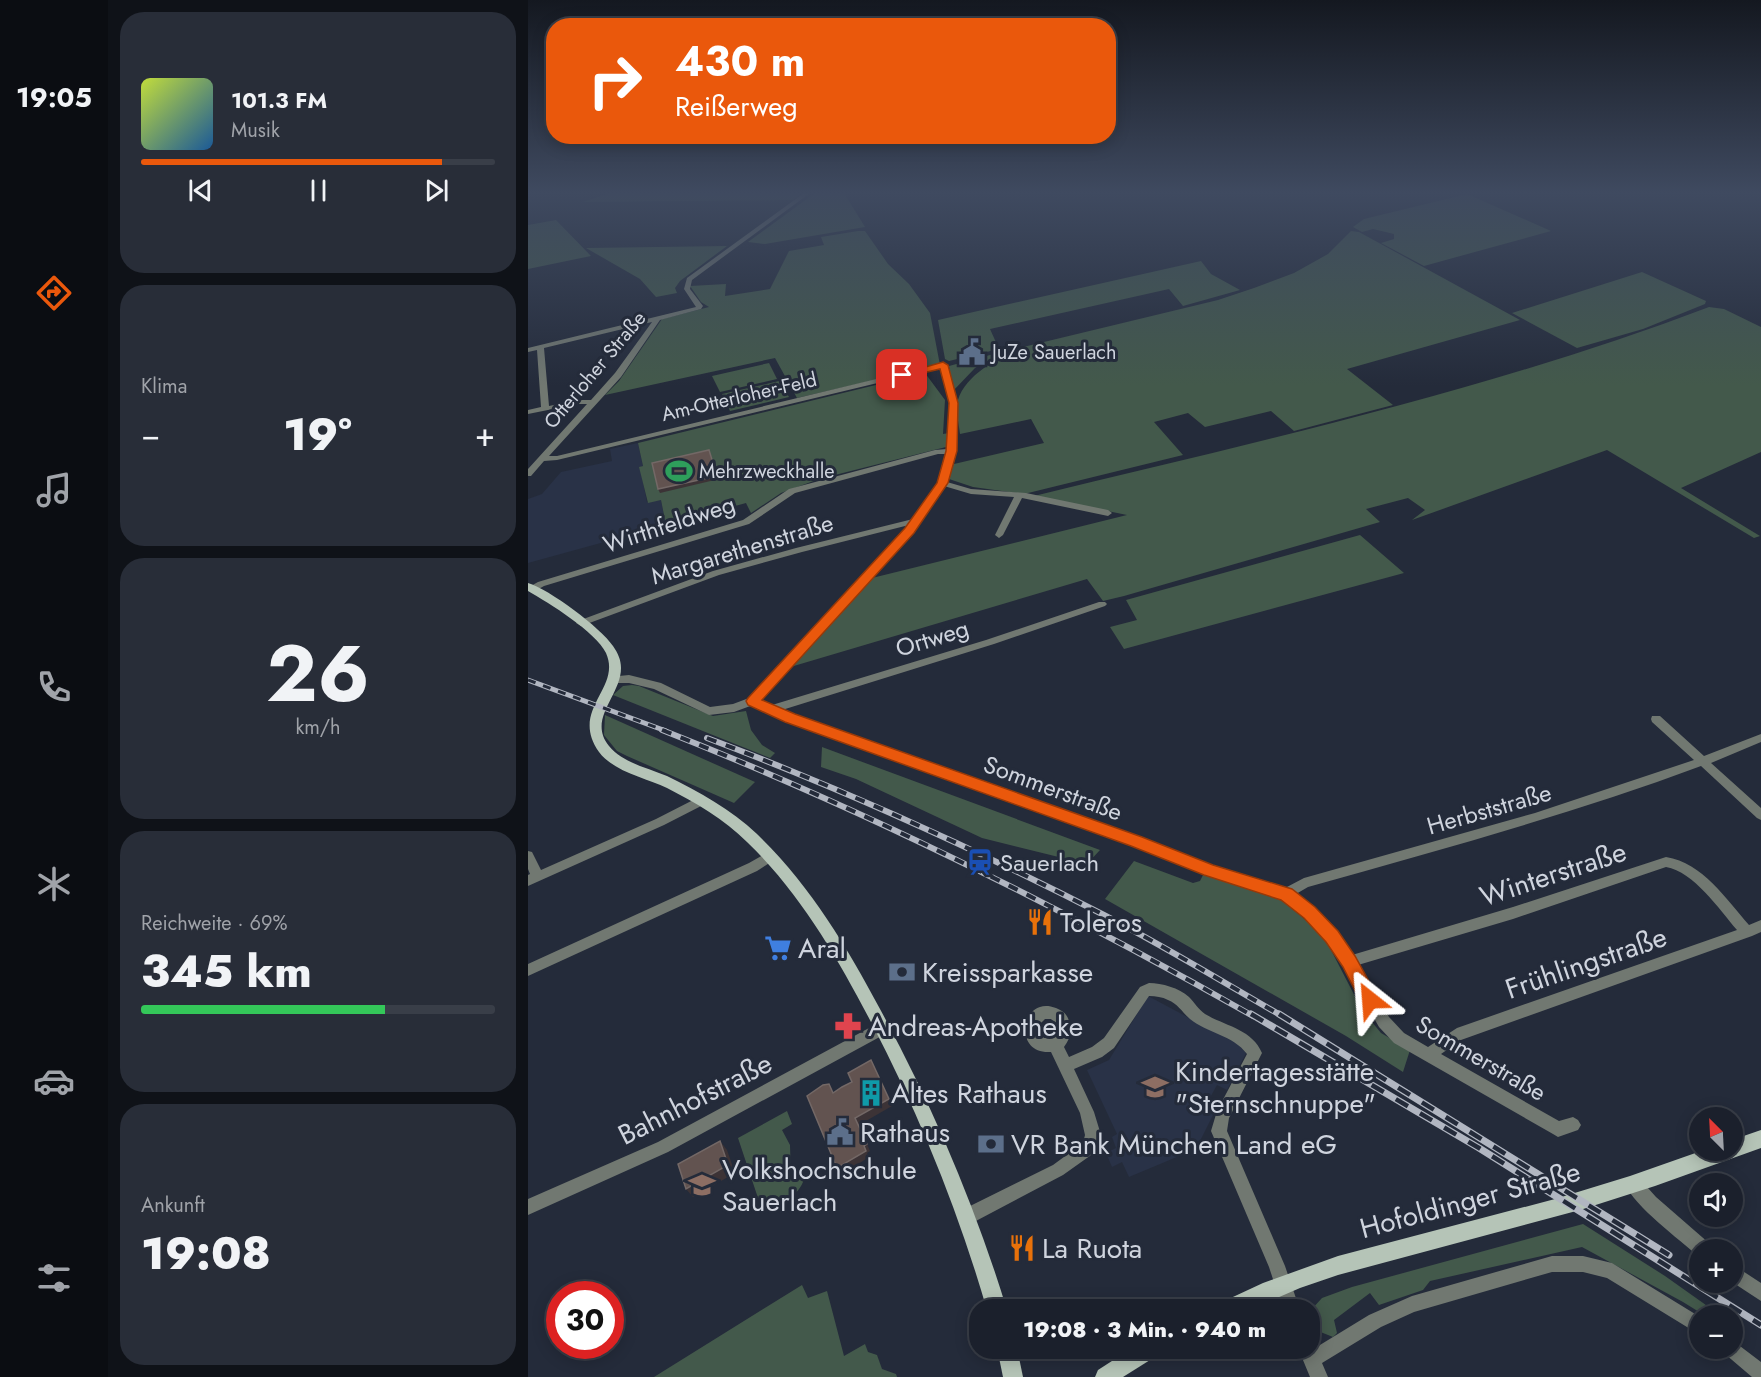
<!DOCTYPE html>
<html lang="de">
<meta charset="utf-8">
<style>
:root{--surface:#1b202c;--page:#282d38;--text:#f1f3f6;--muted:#a0a3a9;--line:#393e48;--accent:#ea580c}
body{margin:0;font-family:Jost,sans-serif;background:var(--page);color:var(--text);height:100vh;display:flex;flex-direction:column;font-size:22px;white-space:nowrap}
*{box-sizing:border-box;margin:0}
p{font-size:20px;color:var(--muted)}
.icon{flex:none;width:33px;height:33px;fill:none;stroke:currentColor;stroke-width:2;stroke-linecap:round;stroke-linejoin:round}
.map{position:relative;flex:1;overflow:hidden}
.drawer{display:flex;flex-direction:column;gap:12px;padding:12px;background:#0f1218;width:420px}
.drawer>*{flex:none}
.hud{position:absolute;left:18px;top:18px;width:570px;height:126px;border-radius:24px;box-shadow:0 3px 15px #0003,0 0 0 2px var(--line);background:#ea580c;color:#fff;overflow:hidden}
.needle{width:39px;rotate:336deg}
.buttons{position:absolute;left:1161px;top:1107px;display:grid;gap:12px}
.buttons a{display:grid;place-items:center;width:54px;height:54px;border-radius:50%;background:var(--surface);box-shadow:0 3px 15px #0003,0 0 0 2px var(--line);font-size:30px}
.speed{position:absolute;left:18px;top:1281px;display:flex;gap:12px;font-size:30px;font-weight:700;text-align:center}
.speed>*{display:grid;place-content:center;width:78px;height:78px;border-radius:50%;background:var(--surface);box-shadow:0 3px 15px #0003,0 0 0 2px var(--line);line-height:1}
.speed .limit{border:9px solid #d22;background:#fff;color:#111}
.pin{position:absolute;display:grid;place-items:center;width:51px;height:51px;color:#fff;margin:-26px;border-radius:12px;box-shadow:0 3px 9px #0006}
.me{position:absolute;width:66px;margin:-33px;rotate:332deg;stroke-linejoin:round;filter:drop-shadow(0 0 4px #0008)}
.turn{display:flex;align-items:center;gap:21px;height:126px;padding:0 30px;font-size:27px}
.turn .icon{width:78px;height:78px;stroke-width:2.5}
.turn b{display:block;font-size:42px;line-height:51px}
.big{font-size:45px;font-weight:800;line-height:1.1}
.drawer .card{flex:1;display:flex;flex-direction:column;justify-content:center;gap:9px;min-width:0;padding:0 21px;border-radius:24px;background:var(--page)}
.drawer .dial{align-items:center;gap:0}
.dial b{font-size:78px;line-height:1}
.song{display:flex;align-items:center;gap:18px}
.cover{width:72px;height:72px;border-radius:9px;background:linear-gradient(135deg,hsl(70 70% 55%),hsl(210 70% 35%))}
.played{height:6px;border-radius:3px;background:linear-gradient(90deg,var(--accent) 85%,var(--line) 85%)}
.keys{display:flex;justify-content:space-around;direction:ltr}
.heat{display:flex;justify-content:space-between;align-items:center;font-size:33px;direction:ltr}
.charge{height:9px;border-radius:4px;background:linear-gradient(90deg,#34c759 69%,var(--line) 0)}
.trip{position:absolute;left:441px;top:1299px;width:351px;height:60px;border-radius:24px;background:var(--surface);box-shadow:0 3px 15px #0003,0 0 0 2px var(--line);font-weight:800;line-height:60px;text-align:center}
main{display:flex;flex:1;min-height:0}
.dock{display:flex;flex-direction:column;width:108px;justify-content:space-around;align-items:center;background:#0b0d12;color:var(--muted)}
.dock .icon{width:42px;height:42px}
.dock .on{color:var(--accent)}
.dock b{font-size:27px;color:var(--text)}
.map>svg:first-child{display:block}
.built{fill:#293247}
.green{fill:#43594b}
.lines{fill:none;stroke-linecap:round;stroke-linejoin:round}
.minor{fill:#717871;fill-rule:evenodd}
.major{fill:#b5c4b7;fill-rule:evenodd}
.rail-far2-casing{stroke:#b1b6c1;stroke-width:5}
.rail-far1-casing{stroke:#b1b6c1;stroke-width:6}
.rail-casing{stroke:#b1b6c1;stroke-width:7}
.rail-far2{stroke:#242b3a;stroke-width:3;stroke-dasharray:8;stroke-linecap:butt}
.rail-far1{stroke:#242b3a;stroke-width:4;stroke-dasharray:10;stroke-linecap:butt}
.rail{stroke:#242b3a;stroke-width:4.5;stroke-dasharray:14;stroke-linecap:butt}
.shaded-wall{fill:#3c3336}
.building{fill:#625350;stroke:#736866;stroke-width:1.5}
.route{fill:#ea580c;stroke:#983908;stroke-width:1.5}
.labels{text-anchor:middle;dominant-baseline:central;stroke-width:6;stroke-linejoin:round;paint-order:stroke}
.far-poi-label{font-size:20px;fill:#cfd4de;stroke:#242b3a;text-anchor:start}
.far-street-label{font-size:20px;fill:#cfd4de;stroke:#242b3a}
.street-label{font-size:24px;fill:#cfd4de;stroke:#242b3a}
.poi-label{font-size:24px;fill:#cfd4de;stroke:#242b3a;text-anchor:start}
.near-street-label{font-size:28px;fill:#cfd4de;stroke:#242b3a}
.near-poi-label{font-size:28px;fill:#cfd4de;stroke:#242b3a;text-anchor:start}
</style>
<main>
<nav class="dock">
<b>19:05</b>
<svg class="icon on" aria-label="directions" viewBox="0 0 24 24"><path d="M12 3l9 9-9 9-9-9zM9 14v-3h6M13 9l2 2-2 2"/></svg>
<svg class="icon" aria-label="music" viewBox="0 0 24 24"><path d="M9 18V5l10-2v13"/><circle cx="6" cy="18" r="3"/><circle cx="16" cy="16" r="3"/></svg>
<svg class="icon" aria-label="phone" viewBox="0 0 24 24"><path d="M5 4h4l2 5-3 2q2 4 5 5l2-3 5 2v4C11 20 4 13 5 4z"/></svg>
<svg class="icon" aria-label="climate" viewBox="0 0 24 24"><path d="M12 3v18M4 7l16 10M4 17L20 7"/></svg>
<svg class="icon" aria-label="car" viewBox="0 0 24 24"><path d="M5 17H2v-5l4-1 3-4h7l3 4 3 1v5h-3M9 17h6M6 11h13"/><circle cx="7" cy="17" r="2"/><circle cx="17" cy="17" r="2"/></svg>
<svg class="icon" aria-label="filters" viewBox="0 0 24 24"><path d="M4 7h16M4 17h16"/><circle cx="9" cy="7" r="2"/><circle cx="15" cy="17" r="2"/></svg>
</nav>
<section class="drawer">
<div class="card">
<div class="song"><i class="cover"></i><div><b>101.3 FM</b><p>Musik</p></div></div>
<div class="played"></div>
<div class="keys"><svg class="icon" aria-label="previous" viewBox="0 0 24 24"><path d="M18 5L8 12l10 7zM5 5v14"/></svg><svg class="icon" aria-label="pause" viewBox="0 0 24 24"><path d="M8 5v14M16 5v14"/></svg><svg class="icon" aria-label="next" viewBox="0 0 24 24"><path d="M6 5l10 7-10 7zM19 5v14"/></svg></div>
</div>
<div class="card"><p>Klima</p>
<div class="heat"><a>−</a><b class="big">19°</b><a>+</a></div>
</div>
<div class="card dial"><b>26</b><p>km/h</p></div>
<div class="card"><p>Reichweite · 69%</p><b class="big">345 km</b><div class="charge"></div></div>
<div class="card"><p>Ankunft</p><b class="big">19:08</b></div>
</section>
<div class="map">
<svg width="1233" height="1377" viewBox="0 0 1233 1377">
<rect width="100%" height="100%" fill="#242b3a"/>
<!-- built -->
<g class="built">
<path d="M110,443L115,466L112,467L119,502L133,500L138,525L0,563V499L14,494L33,472L84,461L82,449Z"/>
<path d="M620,996L710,1044L718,1053L699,1090L689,1085L679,1103L688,1109L668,1149L601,1177L594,1162L584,1167L578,1153L588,1148L584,1137L589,1134L559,1070L581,1060Z"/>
</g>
<!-- green -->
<g class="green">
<path d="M82,193H274L265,200L55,202Z"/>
<path d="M287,193H316L337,227L237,244L220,242Z"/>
<path d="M939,194L1023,231L896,266L853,243L866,239V234L845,229L834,232L825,227L836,219Z"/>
<path d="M28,220L63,256L0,269V225Z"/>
<path d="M330,231H337L360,264L381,284L402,313L412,365L269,398L247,358L77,395L91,381L134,319L181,307L173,302L162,286L198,284L197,296L242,289L261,251L296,245L293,237Z"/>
<path d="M823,231L831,232L992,320L819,369L865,405L766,431L743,411L677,427L660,413L626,422L655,455L496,494L445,487L421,479L422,471L426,464L516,443L503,419L432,434C431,424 427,409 430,400C438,374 470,359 491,348L690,300L726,288L766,273L800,254Z"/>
<path d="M199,246L152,281L147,288L149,293L128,297L112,279L58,248Z"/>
<path d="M673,261L683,274L712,290L655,306L641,289L462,329L471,349L421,361L417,359L410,320Z"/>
<path d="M1114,272L1178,301L1177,304L1115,329L1049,348L984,313Z"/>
<path d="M1181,307L1196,309L1233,327V452L1153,488L1232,536L1226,538L1079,450L884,520L897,510L880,498L838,509L852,522L596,596L575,601L559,579L259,668L344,578L599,515L506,496C733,441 962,390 1181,307Z"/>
<path d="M477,351L447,368L425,391L421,366Z"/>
<path d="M241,363L249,379L192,392L184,376Z"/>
<path d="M397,373L417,400L415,434L421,433L418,447L291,479L253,493L223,513L218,503L138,525L133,500L120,503L111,467L115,466L110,443Z"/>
<path d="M251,381L261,397L202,411L194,394Z"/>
<path d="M832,535L876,573L596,649L582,627L609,620L598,600Z"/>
<path d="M104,685L111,686L185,716L218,711L223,730L234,745L247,753L242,758L85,695L95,686Z"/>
<path d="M77,715L227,782L206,803L99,756L89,751L76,735Z"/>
<path d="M294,747L572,850L559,864L454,838L328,779L293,767Z"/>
<path d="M606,861L665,883L672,881L676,873L750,897L774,917L792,933L803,950L834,1010L853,1033L882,1050L875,1072L818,1036L577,899Z"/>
<path d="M259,1111L264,1124L254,1130L262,1145L263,1180L276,1179C271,1197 251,1204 235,1213L210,1138Z"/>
<path d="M1055,1224L1137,1276L1192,1315H1176L1155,1302L1054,1247L902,1281L895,1290L851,1305L842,1293L806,1320L809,1333L805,1337L785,1329L783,1310L794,1298L824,1287Z"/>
<path d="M274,1285L280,1298L299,1291L316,1356L337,1344L340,1352L349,1355L354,1369L368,1374L369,1377H126Z"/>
</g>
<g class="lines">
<!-- minor -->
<g class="minor">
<path d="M276,193H282L164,280L162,289L175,306L173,309L132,320L93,377L21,456H29L415,363L419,365L429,403L427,451L419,482L443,489L498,493L580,510L584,513L580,516L494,498L475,535L471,538L467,535L486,497L443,494L416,486L385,532L232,700L244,705L458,640L571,602H577L579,604L577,606L466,644L254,710L613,839L684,866L757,888L776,878L1007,813L1166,760L1124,722L1123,719L1124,716H1132L1176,756L1233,734V742L1183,763L1233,808V820L1229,818L1173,766C1044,814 912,850 780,887L768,894C791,911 808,932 824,955L985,907L1138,857C1175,863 1198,899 1221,925L1233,920V932L1224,936L933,1040L913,1054L1031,1121L1045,1117L1050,1120L1053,1125L1050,1130L1030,1137L1025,1134L866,1043L851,1027L816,966L799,941L777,916L754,898L678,875L605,845L258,721L225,705L206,712L181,715L126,689L101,683H81L80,680L81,677L101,675L133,683L182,707L205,704L221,698L381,525L274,552L191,575L56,625L53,626L48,623L50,621L185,571L268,548L385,519L410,483L418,454H410L267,493L221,524L16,586L7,591H1V587L10,582L215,520L261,489L407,450L419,449L421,403L412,368L29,460L16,461L3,476H0V469L59,404H50L0,414V410L13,407L9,350L0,352V348L168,307L156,289L159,278ZM124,322L87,373L63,400H50L21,406L16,348ZM1138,867C1166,872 1191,909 1209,930L929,1028L900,1047L876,1033L861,1017L830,965L985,919Z"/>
<path d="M173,796L177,798L179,801L177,804L136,825L0,886V875L2,874L0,869V851L4,852L13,870L128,819Z"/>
<path d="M242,851L246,852L248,856L246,860L229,871L0,976V964L221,863Z"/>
<path d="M621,983C634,983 651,988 661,997C667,1003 670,1009 677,1014C697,1026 724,1029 734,1053L701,1118L699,1131L757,1266L772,1310H755L741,1267L683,1131L689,1111L719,1054C705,1035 679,1033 662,1019C654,1012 650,1004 640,1000C634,997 628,996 621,996L586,1048L574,1057L546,1069L566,1112L573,1135L566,1153L535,1175L446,1222L440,1224L434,1222L432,1216L434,1210L525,1165L555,1143L557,1135L552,1113L523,1052C483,1055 493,994 528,1008C535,1011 539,1014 541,1021C545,1030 542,1039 536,1047L541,1057L564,1047L576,1038L612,987ZM517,1019H523L529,1025V1033L524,1038H516L511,1033V1025Z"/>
<path d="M354,1021L359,1023L361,1028L359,1033L140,1152L0,1215V1199L130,1142Z"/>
<path d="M1105,1176L1111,1178L1128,1197L1182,1244L1184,1250H1172V1256H1170C1151,1239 1107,1207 1097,1184L1099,1178Z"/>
<path d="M1024,1256H1055L1084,1263L1172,1317V1335L1079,1278L1055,1272H1024L886,1312L853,1327L794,1363L800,1377H782L770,1348H782V1341L784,1342L787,1348L841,1315L884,1296Z"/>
<path d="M1204,1264L1233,1283V1301L1204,1282Z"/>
<path d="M1204,1340L1233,1362V1377H1224L1197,1354L1195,1348H1204Z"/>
</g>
<!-- major -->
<g class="major">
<path d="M0,583C21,589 73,628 85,646C90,653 93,660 93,668C93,696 59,719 81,746C95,763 120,768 139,776C171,792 203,809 229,834C281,884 318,945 352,1009C404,1105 447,1205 479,1310H459C430,1210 391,1114 343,1022C309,957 272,893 219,842C196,819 168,803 139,788C118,778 86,772 71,752C41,709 94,689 78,653C68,632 21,603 0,591Z"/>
<path d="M1233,1130V1148L1127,1186L1052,1210L810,1275L772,1288L721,1310H689L692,1303L735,1283L810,1256L1027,1199L1102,1176L1176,1150H1204V1140Z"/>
<path d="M469,1348H489L495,1377H475Z"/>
<path d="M604,1348H633L630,1355L595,1377H567L570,1370Z"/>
</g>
<defs>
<path id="rail-far2" d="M0,680L138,731"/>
<g id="rail-far1">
<path d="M134,730C338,810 534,908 725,1016"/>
<path d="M179,738C315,789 447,849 576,915C636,946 695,982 754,1016"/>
</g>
<g id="rail">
<path d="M723,1014L951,1148L1233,1325"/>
<path d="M751,1014L1141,1255"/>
</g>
</defs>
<!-- rail-far2 casing -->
<use href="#rail-far2" class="rail-far2-casing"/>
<!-- rail-far1 casing -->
<use href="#rail-far1" class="rail-far1-casing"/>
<!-- rail casing -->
<use href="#rail" class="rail-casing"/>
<!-- rail-far2 -->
<use href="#rail-far2" class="rail-far2"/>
<!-- rail-far1 -->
<use href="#rail-far1" class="rail-far1"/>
<!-- rail -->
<use href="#rail" class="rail"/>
</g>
<!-- shaded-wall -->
<g class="shaded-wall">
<path d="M181,450L191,479L132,493L130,489Z"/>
<path d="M361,1099L364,1106L331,1125L342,1151L339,1153L341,1157L313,1175L309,1168L336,1146L327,1118Z"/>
<path d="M192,1141L199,1150L207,1173L165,1197L158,1189Z"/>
</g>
<!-- building -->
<g class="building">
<path d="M181,450L189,476L130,489L124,463Z"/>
<path d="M343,1060L361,1099L327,1118L339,1144L336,1146L338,1151L309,1168L279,1096L295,1085L301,1084L305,1093L314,1087L324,1082L320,1073Z"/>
<path d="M192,1141L200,1165L158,1189L150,1164Z"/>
</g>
<!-- sky -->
<linearGradient id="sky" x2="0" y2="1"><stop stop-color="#141820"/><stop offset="0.5" stop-color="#3f4a60"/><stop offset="1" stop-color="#3f4a60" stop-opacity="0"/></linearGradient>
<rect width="1233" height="386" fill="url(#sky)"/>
<!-- route -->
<path class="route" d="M415,362L420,365L430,403L429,451L420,483L386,533L234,700L267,714L614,837L685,865L764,889L787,907L810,931L827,956L848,994L851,1000L848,1006L842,1008L835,1006L815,967L798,942L776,918L753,900L676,875L603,846L257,722L220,705L218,701L220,698L377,528L409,483L418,451L421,403L412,369L374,378L369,375Z"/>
<!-- icons -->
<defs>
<symbol id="civic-bare" viewBox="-9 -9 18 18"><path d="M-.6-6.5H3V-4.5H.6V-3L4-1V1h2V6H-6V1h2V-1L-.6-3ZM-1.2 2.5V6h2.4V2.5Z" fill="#5c6f8a" stroke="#242b3a" stroke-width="2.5" paint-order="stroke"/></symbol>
<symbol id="stadium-bare" viewBox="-9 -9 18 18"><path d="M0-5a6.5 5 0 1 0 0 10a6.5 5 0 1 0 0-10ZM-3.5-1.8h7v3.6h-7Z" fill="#2e9e5b" stroke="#242b3a" stroke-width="2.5" paint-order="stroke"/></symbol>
<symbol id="station-bare" viewBox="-9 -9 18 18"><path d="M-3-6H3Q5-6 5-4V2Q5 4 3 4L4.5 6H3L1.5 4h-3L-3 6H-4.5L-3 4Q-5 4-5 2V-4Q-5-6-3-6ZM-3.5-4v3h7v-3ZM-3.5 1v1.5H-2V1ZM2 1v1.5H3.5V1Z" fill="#1a4fb4" stroke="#242b3a" stroke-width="2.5" paint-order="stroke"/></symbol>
<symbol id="restaurant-bare" viewBox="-9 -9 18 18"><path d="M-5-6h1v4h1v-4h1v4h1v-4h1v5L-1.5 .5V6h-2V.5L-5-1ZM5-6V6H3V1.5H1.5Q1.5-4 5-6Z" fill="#e8710a" stroke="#242b3a" stroke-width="2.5" paint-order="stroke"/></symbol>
<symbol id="supermarket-bare" viewBox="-9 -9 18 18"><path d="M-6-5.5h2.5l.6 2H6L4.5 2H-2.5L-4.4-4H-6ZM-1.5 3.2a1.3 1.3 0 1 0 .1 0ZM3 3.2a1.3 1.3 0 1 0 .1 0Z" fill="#3f7fe0" stroke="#242b3a" stroke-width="2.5" paint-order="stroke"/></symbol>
<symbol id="bank-bare" viewBox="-9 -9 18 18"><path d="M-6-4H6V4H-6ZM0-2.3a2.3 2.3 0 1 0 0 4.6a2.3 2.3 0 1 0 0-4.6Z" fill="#5c6f8a" stroke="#242b3a" stroke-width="2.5" paint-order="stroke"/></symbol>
<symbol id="pharmacy-bare" viewBox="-9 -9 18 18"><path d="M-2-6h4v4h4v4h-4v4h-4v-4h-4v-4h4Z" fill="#e0444e" stroke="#242b3a" stroke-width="2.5" paint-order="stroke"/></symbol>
<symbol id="school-bare" viewBox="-9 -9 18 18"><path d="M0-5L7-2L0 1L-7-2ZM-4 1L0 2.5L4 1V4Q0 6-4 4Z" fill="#8d6e63" stroke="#242b3a" stroke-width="2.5" paint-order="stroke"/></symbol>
<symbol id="building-bare" viewBox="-9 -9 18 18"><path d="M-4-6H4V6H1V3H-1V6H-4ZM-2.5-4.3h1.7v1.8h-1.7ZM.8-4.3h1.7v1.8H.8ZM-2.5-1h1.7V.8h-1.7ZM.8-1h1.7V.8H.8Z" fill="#0f9aa8" stroke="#242b3a" stroke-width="2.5" paint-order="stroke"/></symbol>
</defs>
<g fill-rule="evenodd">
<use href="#civic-bare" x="425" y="333" width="38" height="38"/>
<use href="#stadium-bare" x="132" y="452" width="38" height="38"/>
<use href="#station-bare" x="433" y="843" width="38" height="38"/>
<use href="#restaurant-bare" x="493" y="903" width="38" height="38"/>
<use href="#supermarket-bare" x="231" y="929" width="38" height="38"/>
<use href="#bank-bare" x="355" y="953" width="38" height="38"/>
<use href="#pharmacy-bare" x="301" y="1007" width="38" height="38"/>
<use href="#school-bare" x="608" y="1068" width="38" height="38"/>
<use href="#building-bare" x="324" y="1074" width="38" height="38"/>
<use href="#civic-bare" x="293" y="1113" width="38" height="38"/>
<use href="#bank-bare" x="444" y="1125" width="38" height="38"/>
<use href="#school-bare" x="155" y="1166" width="38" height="38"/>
<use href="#restaurant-bare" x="475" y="1229" width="38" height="38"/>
</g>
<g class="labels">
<!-- far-poi labels -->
<g class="far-poi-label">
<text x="464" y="352">JuZe Sauerlach</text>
<text x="171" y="471">Mehrzweckhalle</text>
</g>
<!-- far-street labels -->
<g class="far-street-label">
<text transform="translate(67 370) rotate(-50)">Otterloher Straße</text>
<text transform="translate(211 397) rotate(-13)">Am-Otterloher-Feld</text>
</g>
<!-- street labels -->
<g class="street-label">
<text transform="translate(141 524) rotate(-18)">Wirthfeldweg</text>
<text transform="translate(214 549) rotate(-17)">Margarethenstraße</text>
<text transform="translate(404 638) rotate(-17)">Ortweg</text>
<text transform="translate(525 788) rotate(20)">Sommerstraße</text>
<text transform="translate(961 809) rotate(-16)">Herbststraße</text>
<text transform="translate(953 1058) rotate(30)">Sommerstraße</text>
</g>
<!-- poi labels -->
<g class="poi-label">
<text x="472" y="862">Sauerlach</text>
</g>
<!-- near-street labels -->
<g class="near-street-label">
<text transform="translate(1025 874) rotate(-18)">Winterstraße</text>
<text transform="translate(1058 963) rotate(-19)">Frühlingstraße</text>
<text transform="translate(167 1099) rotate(-27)">Bahnhofstraße</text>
<text transform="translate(942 1200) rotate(-15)">Hofoldinger Straße</text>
</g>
<!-- near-poi labels -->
<g class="near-poi-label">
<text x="532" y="922">Toleros</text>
<text x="270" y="948">Aral</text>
<text x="394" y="972">Kreissparkasse</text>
<text x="340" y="1026">Andreas-Apotheke</text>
<text x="647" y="1071">Kindertagesstätte<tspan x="647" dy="32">"Sternschnuppe"</tspan></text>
<text x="363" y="1093">Altes Rathaus</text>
<text x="332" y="1132">Rathaus</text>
<text x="483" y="1144">VR Bank München Land eG</text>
<text x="194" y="1169">Volkshochschule<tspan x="194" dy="32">Sauerlach</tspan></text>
<text x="514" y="1248">La Ruota</text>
</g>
</g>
</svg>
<div class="buttons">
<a><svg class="needle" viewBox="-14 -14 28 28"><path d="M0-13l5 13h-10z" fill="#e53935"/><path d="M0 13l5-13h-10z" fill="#a0a3a9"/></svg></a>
<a><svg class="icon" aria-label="sound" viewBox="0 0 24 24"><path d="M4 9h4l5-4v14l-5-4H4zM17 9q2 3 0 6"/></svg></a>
<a>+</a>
<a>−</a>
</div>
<div class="speed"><div class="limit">30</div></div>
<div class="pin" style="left:374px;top:375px;background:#d93025"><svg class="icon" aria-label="arrive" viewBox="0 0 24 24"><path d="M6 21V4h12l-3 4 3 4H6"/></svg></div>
<svg class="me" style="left:842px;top:1000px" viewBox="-20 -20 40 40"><path d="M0-17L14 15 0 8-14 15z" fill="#ea580c" stroke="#fff" stroke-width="4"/></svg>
<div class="trip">19:08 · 3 Min. · 940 m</div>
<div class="hud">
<div class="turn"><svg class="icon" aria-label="right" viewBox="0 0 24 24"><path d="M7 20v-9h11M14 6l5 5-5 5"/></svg><div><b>430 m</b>Reißerweg</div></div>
</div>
</div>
</main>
